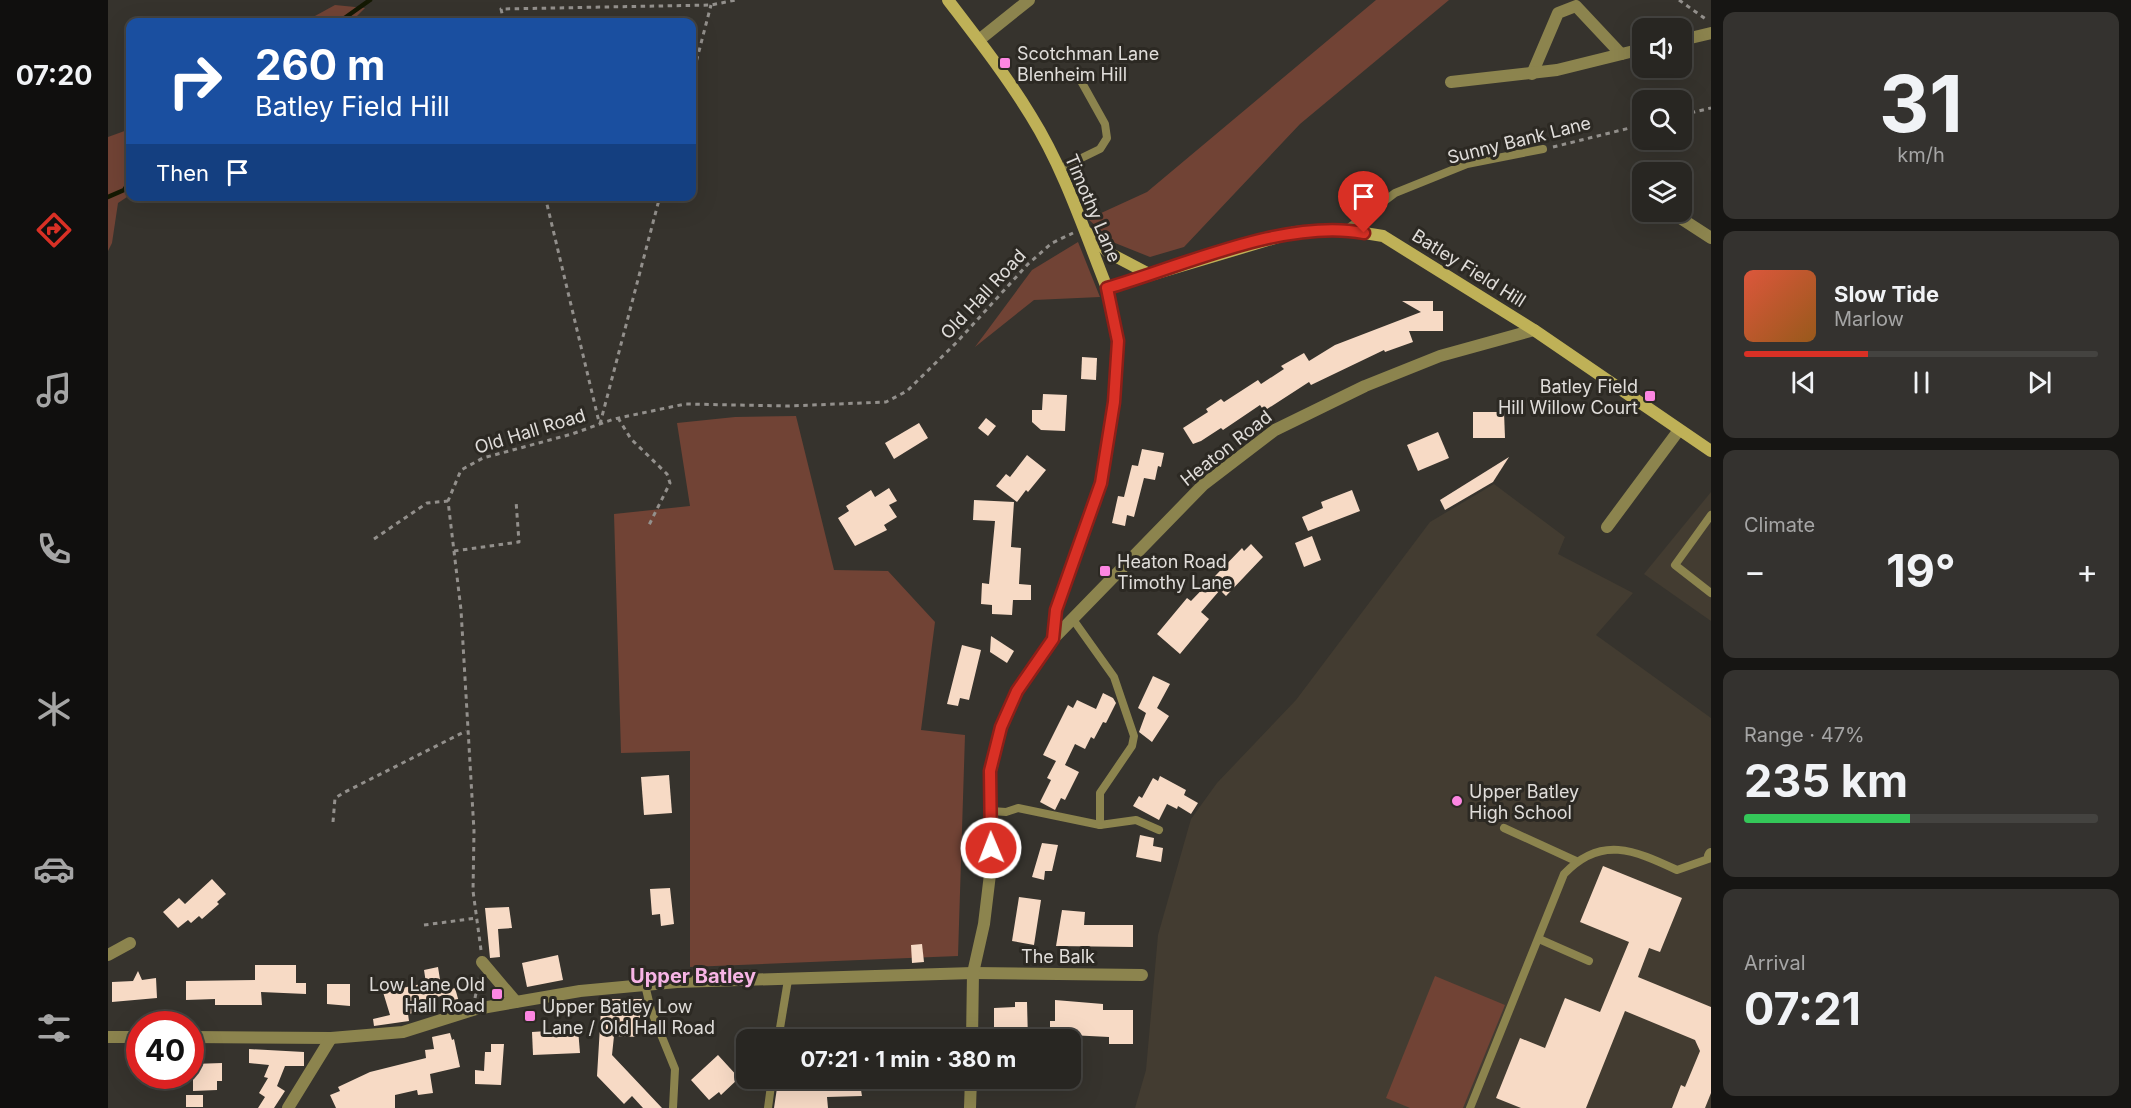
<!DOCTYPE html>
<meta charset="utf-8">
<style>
:root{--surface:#282622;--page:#34322f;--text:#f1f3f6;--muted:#a5a5a5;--line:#444340;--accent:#d93025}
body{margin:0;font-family:Inter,sans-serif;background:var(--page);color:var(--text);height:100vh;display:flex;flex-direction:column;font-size:22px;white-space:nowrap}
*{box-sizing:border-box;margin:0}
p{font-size:20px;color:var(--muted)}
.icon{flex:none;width:33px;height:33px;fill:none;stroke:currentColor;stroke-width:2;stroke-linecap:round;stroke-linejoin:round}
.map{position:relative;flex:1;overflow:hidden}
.drawer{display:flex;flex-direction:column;gap:12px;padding:12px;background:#161513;width:420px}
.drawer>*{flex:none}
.guide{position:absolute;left:18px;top:18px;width:570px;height:183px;border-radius:12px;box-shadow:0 6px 24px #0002,0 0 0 2px var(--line);background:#1a4fa0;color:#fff;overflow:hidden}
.tools{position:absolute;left:1524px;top:18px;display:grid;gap:12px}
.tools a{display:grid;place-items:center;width:60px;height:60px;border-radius:12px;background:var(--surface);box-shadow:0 6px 24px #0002,0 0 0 2px var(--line);font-size:30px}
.speed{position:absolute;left:18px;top:1011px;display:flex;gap:12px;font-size:30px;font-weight:700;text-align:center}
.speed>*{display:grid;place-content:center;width:78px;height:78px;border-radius:50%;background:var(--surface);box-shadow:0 6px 24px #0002,0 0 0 2px var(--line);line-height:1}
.speed .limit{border:9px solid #d22;background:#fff;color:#111}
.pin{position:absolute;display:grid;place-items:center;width:51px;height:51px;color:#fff;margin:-62px -26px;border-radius:50% 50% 50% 0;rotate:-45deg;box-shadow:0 0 6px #0007}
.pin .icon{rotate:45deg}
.me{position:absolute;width:66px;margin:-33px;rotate:359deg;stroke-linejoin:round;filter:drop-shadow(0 0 4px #0008)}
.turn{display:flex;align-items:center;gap:21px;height:126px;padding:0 30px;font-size:27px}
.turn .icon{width:78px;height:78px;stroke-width:2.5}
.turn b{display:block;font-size:42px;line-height:51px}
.then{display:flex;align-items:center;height:57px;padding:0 30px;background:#0003;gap:12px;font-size:22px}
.big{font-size:45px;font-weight:700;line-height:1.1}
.drawer .widget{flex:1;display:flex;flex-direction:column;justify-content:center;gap:9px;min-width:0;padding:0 21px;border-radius:12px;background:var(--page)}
.drawer .dial{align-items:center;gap:0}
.dial b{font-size:78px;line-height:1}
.song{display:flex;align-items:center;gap:18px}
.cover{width:72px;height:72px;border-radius:9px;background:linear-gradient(135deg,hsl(10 70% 55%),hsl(30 70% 35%))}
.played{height:6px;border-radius:3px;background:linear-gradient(90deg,var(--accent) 35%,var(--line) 35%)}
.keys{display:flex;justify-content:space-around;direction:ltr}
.heat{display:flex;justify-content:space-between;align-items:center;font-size:33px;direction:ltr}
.charge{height:9px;border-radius:4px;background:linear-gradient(90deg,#34c759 47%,var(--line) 0)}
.trip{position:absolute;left:628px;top:1029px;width:345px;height:60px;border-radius:12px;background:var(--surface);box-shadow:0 6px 24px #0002,0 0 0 2px var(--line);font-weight:700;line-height:60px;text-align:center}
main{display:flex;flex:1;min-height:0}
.tabs{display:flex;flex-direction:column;width:108px;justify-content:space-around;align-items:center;background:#100f0e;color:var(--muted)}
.tabs .icon{width:42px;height:42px}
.tabs .on{color:var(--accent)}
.tabs b{font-size:27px;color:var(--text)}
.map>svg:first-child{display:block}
.built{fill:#433c31}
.green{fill:#714335}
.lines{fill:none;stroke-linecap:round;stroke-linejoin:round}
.stream{stroke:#141903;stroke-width:4.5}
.building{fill:#f7dac5}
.path{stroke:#93908c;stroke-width:3;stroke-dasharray:4.5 4.5;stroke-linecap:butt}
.service{stroke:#8c844e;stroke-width:8}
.minor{stroke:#8c844e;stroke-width:12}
.tertiary{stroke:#8c844e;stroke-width:12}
.secondary{stroke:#bfb157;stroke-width:12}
.route-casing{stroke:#8d1f18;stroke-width:15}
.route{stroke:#d93025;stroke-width:10}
.poi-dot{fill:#fd86e2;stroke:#2c2923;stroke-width:2}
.labels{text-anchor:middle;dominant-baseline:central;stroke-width:6;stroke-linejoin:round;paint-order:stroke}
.poi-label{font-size:18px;fill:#e0ddda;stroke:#2c2923;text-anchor:start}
.street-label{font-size:18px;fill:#e0ddda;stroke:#2c2923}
.neighbourhood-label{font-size:20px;font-weight:bold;fill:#f7b4e5;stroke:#2c2923}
</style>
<main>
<nav class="tabs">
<b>07:20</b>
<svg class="icon on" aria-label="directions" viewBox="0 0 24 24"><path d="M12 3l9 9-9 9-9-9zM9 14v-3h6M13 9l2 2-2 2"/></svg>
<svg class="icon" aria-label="music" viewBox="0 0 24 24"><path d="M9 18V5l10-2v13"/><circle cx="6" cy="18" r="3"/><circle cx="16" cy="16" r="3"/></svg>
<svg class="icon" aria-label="phone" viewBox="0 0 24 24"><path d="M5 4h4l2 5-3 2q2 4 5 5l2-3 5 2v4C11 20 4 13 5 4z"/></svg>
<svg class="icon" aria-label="climate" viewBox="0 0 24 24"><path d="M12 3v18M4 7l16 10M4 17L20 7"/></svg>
<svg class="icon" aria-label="car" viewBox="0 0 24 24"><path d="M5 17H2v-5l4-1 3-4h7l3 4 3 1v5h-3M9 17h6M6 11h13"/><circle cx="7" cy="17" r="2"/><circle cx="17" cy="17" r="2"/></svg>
<svg class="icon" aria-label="filters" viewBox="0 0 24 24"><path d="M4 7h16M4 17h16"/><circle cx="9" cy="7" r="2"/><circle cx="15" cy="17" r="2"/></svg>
</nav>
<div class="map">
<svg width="1603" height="1108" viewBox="0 0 1603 1108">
<rect width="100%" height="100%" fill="#36332d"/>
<!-- built -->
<g class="built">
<path d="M1386,484L1457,537L1450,554L1525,593L1488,635L1603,718V1108H1027L1038,1070L1050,935L1083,819L1109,783L1188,700L1322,522Z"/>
<path d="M1603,492V621L1536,574Z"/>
</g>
<!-- green -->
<g class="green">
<path d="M1268,0H1341L1192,124L1076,247L1042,257L1007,243L980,219L1039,192Z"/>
<path d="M227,5L257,8L243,22H196Z"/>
<path d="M22,129V195L10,203L4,243L0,251V137Z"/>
<path d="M970,242L992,297L926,300L867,347L924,270Z"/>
<path d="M688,416L726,570L780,571L827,622L813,730L857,735L850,956L582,967V751L513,753L506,514L582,506L569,423L627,417Z"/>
<path d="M1327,976L1397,1005L1355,1108H1302L1278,1098Z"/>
</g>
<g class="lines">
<!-- stream -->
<g class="stream">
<path d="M231,22L262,0"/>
<path d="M0,197L16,190L22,181"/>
</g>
</g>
<!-- building -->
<g class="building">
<path d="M1294,301H1325V311H1335V331H1301L1305,342L1277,352L1276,350L1203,385L1201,382L1156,411L1152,405L1115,430L1113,428L1093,441L1085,444L1075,428L1100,412L1098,409L1113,399L1116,402L1150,380L1153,384L1176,369L1173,366L1196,353L1201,361L1227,345L1313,312Z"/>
<path d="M974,357L989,358L988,380L973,379Z"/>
<path d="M935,394L959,395L957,431L933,430L924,422V410H934Z"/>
<path d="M1365,412H1396L1397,438H1365Z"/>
<path d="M878,418L888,426L880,436L870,428Z"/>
<path d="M811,423L820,438L786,459L777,443Z"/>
<path d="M1330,432L1341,458L1310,471L1299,445Z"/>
<path d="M1034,449L1056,453L1053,467L1050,466L1047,480L1036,478L1026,517L1019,515L1017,526L1004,523L1010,496L1016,497L1024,465L1030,466Z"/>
<path d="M919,455L938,470L920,492L918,490L909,502L888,486L898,474L902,477Z"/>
<path d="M1401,457L1385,482L1337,510L1332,500Z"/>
<path d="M781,488L789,501L781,505L789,517L776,525L779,530L747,546L730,518L741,511L738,506L763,490L767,497Z"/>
<path d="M1244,490L1252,511L1200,531L1194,517L1215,508L1213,502Z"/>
<path d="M866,500L906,502L903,547L913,548L911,584L923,585V600H905L904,615L884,614V605L873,604L874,583L881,584L887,521L865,520Z"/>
<path d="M1204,536L1213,560L1196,567L1187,543Z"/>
<path d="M1143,544L1155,557L1118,596L1112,590L1093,612L1101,619L1072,654L1049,634L1079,598L1083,601L1134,548L1136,551Z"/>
<path d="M883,636L906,651L899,663L882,652Z"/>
<path d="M854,645L873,650L861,700L852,698L850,706L839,704Z"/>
<path d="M1045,676L1062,684L1049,708L1061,716L1044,742L1031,732L1038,713L1030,708Z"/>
<path d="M995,693L1005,698L1008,703L998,723L995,722L986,739L983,737L977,749L967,744L957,765L971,772L957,800L953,798L947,810L932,802L943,780L939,778L948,761L935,755L960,705L965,708L969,700L988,709Z"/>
<path d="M561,775L564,813L536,815L533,777Z"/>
<path d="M1052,776L1078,790L1076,795L1090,803L1083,814L1070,806L1069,809L1059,804L1051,820L1025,806L1031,796L1034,798L1045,778L1050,781Z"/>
<path d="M1032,835L1046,838L1045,846L1055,848L1053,862L1028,857Z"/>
<path d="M934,843L950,845L944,871H937L936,880L924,877Z"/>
<path d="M1495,866L1574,898L1552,952L1541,948L1530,977L1603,1007V1093L1597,1108H1564L1573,1085L1577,1087L1592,1051L1587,1040L1517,1011L1478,1108H1413L1388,1098L1412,1038L1437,1048L1457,998L1492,1012L1521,942L1472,922Z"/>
<path d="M104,879L118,894L109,902L111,904L94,919L91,916L83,923L80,920L70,928L55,912L71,898L77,904Z"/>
<path d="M562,888L566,924L553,926L552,914L544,915L542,889Z"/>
<path d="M911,897L933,900L926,945L904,941Z"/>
<path d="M401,907L404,928L390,929L392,957L382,958L377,908Z"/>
<path d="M954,910L977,912L976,925H1025V947L948,946Z"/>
<path d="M814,944L816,962L804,963L803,945Z"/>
<path d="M450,955L455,980L419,987L414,963Z"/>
<path d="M147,965H188V983H198V994L153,992L154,1005H107V999L78,1000V981L147,980Z"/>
<path d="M330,967L334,992L347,988L351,1002L336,1006L333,996L303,1003L305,1013L300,1014L301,1021L266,1026L265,1019L282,1015L275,992L318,983L316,970Z"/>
<path d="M30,971L34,980L48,978L49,998L4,1002V982L25,981Z"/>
<path d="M219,984H242V1006L219,1004Z"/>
<path d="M497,999H534L530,1037L506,1036L504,1055L554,1108H535L524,1096L516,1104L489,1076L493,1010L496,1011Z"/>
<path d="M947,1000L995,1004V1010H1025V1044H1001V1037L942,1034V1021H947Z"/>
<path d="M907,1002H919L920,1040H892V1027H886V1008L907,1007Z"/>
<path d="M470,1029L472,1053L425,1055L424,1032Z"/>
<path d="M342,1033L344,1040L346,1039L352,1067L322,1074L325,1093L310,1095L309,1090L287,1095V1108H228L222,1095L232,1091L230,1087L262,1072L318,1058L317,1050L326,1049L324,1037Z"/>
<path d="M383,1044H396L393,1085L367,1084V1070L376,1071L377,1052H383Z"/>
<path d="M141,1049L196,1052V1066H177L169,1086L177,1091L166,1108H150L157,1097L151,1093L160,1078L156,1077L161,1065L141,1063Z"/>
<path d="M610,1055L631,1078L613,1095L611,1092L601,1100L583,1080Z"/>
<path d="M114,1063V1081H109V1090L85,1091V1064Z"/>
<path d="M708,1078H751L754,1096L719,1097L720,1108H666L669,1088L709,1087Z"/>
<rect x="78" y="1095" width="17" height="12"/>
</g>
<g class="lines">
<!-- path -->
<g class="path">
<path d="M1571,0L1599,20"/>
<path d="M396,22L393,9L603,5L628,0"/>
<path d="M584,78L603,5"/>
<path d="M1574,115L1603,108"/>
<path d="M1445,147L1534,125"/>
<path d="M437,196L491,422"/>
<path d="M510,418L523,439L559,474L562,483L540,527"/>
<path d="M492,424L552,196"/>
<path d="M266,539L319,503L340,501"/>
<path d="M346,551L411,542L408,501"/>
<path d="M225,822L227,798L237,792L358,731"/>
<path d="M316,925L369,918"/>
<path d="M373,950L365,891L366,831L353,610L340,501L353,470L375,458L464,434L506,419L577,404L680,406L778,402L799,391L849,342L920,264L944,243L965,233"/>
<path d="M367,998L371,978"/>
</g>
<!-- service -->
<g class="service">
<path d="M951,169L992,149L999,138L997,124L968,72"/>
<path d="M1238,230L1287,193L1359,164L1435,149"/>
<path d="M1603,515L1567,565L1603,593"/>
<path d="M964,618L1006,677L1026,736L1024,746L992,793V825"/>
<path d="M883,811L898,812L910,808L992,825L1028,820L1051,830"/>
<path d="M1396,828L1468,861"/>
<path d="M1431,939L1481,961"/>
<path d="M537,985L543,1010L567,1069L565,1108"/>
<path d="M670,1040L680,980"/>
<path d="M660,1108L664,1078"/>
<path d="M1362,1108L1456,874C1493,835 1526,850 1569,870L1603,858"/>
</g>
<!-- minor -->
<g class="minor">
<path d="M871,40L921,0"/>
<path d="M1574,40L1603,33"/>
<path d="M1424,74L1450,13L1468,6L1513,54"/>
<path d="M1343,82L1449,70L1534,49"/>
<path d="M1563,212L1603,238"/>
<path d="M1499,527L1571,430"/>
<path d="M1602,856L1603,854"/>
<path d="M0,955L22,943"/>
<path d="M374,962L408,1002"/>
<path d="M865,973L1034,975"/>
</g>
<!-- tertiary -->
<g class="tertiary">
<path d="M945,639L1095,485L1167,430L1257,386L1332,356L1426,330"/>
<path d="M0,1037H32"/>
<path d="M82,1037L223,1038L295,1032L368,1009L472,991L569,982L865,973"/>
<path d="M864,1040L865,973L876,924L883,866V771L893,727L909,691L945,639L948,610L993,483L1006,402L1010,341L999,288"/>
<path d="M180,1108L223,1038"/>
<path d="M862,1108L863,1078"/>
</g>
<!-- secondary -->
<g class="secondary">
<path d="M840,0C869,38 898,75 923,116C956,169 976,230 999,288L1187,232L1238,230L1275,236L1426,330L1603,451"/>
<path d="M980,233L1001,253L1043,275"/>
</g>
</g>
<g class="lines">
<defs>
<path id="route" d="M883,848L882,771L893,727L909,691L945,639L948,610L993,483L1006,402L1010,341L999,288C1075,266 1178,218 1256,233"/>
</defs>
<!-- route casing -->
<use href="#route" class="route-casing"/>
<!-- route -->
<use href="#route" class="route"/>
</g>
<!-- markers -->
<g class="poi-dot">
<rect x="891" y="57" width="12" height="12" rx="3"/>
<rect x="1536" y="390" width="12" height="12" rx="3"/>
<rect x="991" y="565" width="12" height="12" rx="3"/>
<circle cx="1349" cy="801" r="6"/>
<rect x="383" y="988" width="12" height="12" rx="3"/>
<rect x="416" y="1010" width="12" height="12" rx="3"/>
</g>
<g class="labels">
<!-- poi labels -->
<g class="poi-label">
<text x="909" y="53">Scotchman Lane<tspan x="909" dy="21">Blenheim Hill</tspan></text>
<text x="1530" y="386" text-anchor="end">Batley Field<tspan x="1530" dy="21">Hill Willow Court</tspan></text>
<text x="1009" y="561">Heaton Road<tspan x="1009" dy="21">Timothy Lane</tspan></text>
<text x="1361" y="791">Upper Batley<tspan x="1361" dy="21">High School</tspan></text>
<text x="377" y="984" text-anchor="end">Low Lane Old<tspan x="377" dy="21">Hall Road</tspan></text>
<text x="434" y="1006">Upper Batley Low<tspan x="434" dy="21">Lane / Old Hall Road</tspan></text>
</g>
<!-- street labels -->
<g class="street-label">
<text transform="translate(1411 140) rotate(-14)">Sunny Bank Lane</text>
<text transform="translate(985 208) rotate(67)">Timothy Lane</text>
<text transform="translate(1361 268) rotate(32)">Batley Field Hill</text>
<text transform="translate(875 294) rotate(-47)">Old Hall Road</text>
<text transform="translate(422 431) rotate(-17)">Old Hall Road</text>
<text transform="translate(1118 448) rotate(-38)">Heaton Road</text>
<text x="950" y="956">The Balk</text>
</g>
<!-- neighbourhood labels -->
<g class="neighbourhood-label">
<text x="585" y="976">Upper Batley</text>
</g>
</g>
</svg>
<div class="tools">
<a><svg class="icon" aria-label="sound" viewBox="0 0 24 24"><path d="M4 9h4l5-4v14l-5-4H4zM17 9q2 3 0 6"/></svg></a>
<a><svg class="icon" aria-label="search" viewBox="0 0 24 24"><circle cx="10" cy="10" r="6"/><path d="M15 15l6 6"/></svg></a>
<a><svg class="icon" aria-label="layers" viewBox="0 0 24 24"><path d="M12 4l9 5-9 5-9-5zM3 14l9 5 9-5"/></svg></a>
</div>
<div class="speed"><div class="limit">40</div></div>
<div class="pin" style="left:1256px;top:233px;background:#d93025"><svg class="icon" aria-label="arrive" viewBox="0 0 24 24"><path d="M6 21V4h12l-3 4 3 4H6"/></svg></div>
<svg class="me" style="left:883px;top:848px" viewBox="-20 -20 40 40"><circle r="17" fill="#d93025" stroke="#fff" stroke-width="3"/><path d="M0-11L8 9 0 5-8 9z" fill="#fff"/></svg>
<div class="trip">07:21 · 1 min · 380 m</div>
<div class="guide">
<div class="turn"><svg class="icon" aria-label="right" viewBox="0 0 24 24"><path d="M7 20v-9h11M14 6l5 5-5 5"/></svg><div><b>260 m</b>Batley Field Hill</div></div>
<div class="then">Then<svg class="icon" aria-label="arrive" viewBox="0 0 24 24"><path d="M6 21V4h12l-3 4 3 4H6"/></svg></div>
</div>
</div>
<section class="drawer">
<div class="widget dial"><b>31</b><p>km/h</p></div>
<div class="widget">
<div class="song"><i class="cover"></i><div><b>Slow Tide</b><p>Marlow</p></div></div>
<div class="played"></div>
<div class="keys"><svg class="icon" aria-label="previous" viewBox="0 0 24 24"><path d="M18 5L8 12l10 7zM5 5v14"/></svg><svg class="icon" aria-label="pause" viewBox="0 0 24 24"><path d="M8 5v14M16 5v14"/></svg><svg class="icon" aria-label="next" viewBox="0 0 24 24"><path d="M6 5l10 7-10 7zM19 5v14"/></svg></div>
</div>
<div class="widget"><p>Climate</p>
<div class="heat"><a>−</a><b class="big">19°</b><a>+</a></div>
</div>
<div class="widget"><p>Range · 47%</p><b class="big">235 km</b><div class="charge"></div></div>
<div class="widget"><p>Arrival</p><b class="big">07:21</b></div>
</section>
</main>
